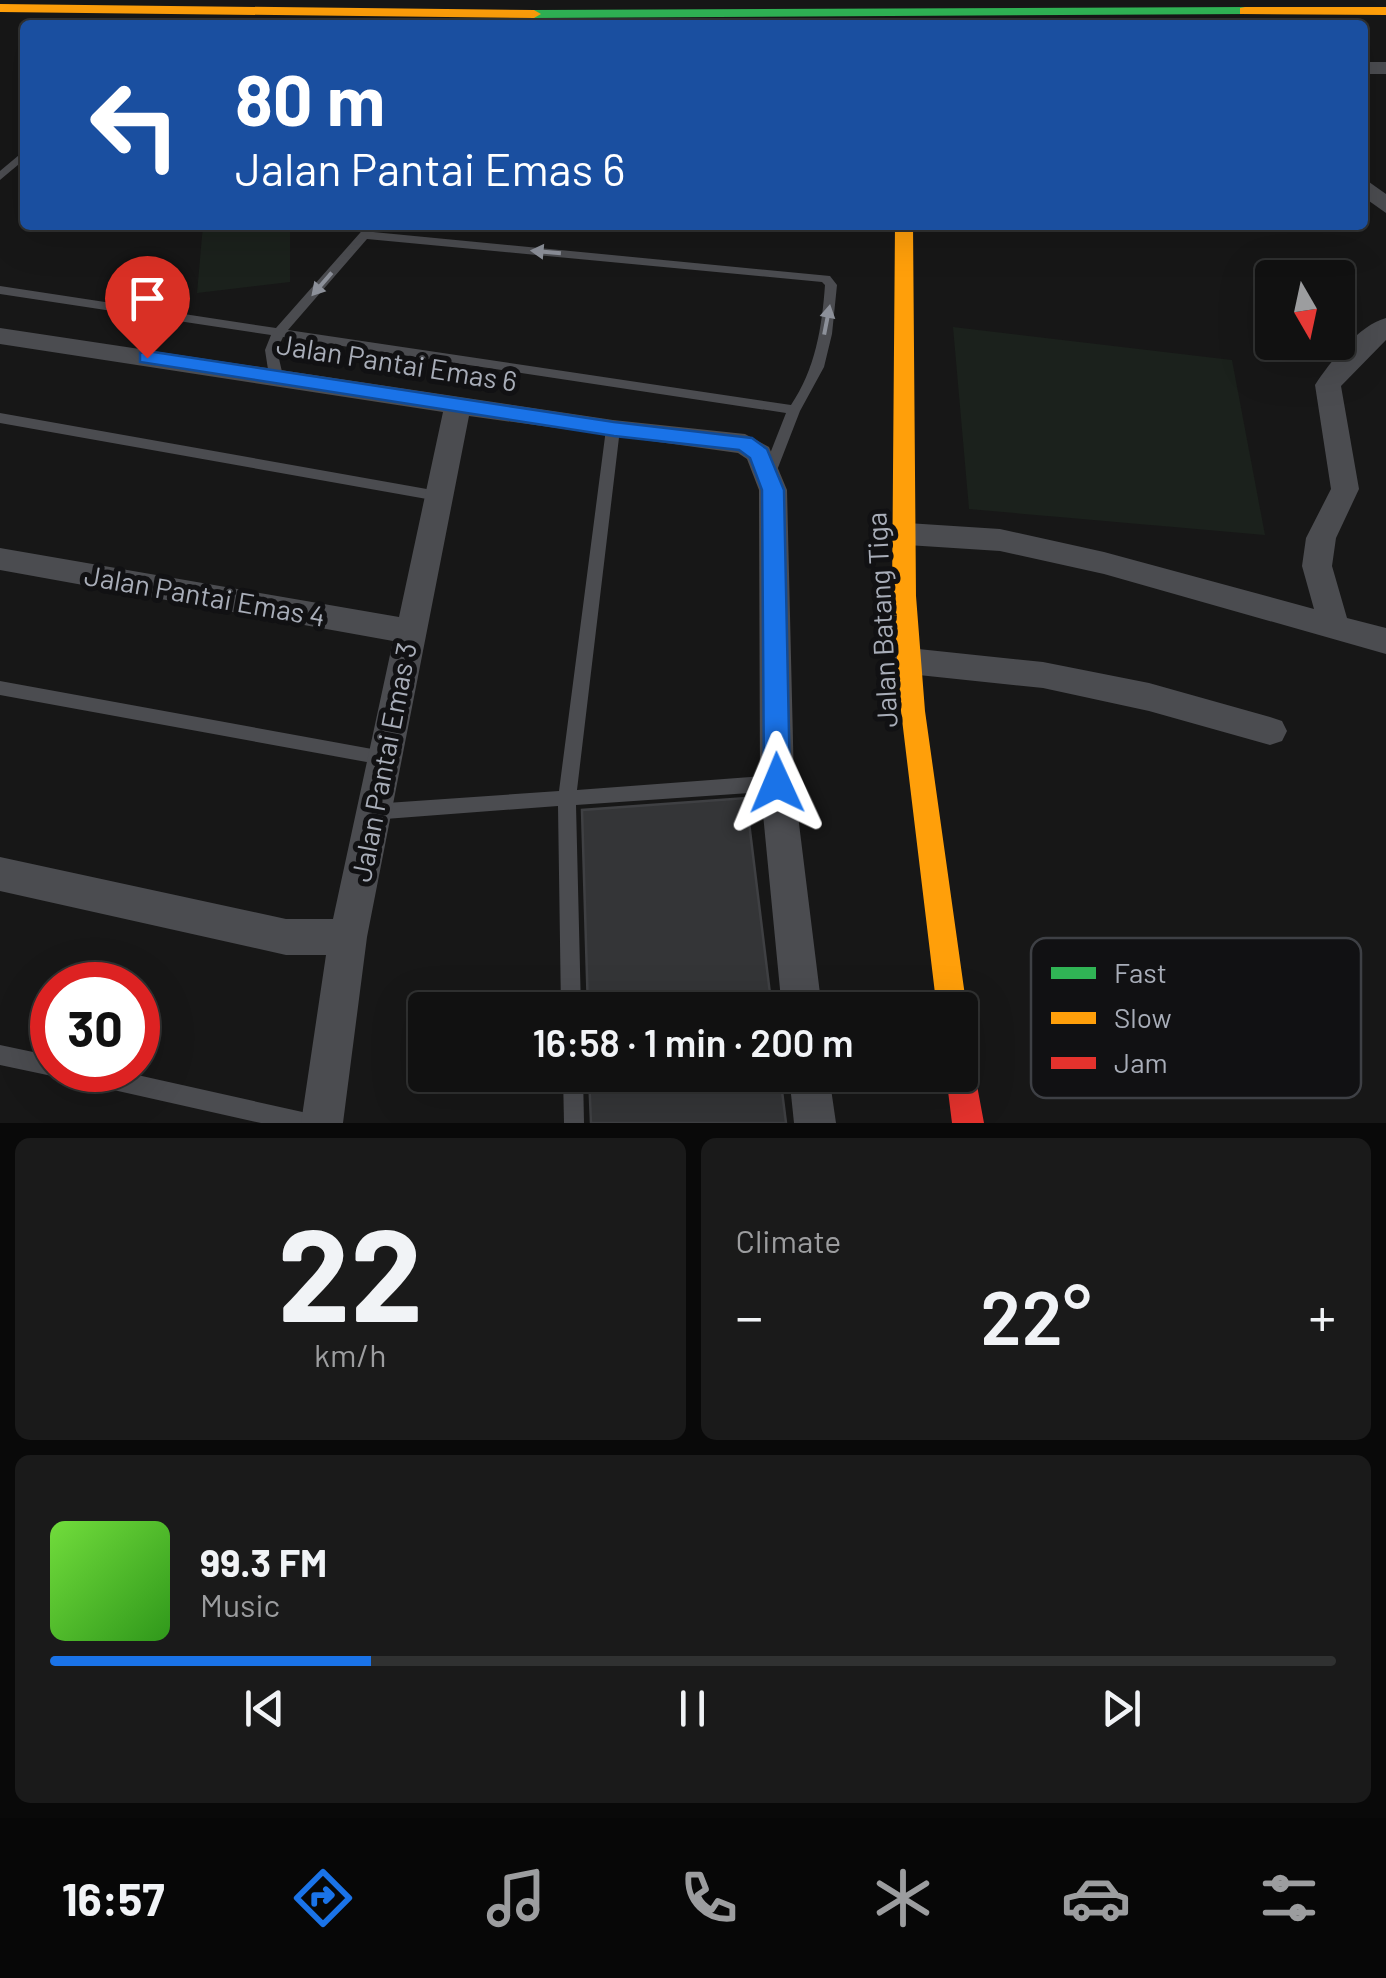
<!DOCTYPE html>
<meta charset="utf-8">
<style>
:root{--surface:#111;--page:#1a1a1a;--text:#f1f3f6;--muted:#9c9d9f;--line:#303131;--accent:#1a73e8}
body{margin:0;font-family:Barlow,sans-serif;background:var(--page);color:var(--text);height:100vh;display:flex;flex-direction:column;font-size:38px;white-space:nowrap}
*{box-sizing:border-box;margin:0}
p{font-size:32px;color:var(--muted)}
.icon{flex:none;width:55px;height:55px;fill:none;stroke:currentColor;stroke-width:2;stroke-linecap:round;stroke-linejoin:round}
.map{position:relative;height:1123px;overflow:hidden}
.sheet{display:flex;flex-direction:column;gap:15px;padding:15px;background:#090909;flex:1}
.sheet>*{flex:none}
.top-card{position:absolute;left:20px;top:20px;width:1348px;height:210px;border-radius:10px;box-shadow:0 10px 40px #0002,0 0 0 2px var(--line);background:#1a4fa0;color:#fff;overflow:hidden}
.needle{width:65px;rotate:171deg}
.fabs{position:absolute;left:1255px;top:260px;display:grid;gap:20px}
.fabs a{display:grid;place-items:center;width:100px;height:100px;border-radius:10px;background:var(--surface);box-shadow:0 10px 40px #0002,0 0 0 2px var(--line);font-size:50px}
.speed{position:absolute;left:30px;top:962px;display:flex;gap:20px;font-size:50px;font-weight:700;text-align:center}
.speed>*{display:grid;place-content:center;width:130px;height:130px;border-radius:50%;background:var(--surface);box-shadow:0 10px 40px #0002,0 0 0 2px var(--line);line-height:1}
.speed .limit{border:15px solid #d22;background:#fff;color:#111}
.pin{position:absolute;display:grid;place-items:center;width:85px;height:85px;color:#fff;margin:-102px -42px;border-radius:50% 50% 50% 0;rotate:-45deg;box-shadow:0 0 10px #0007}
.pin .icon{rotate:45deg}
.me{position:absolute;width:110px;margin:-55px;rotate:359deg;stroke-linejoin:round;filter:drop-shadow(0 0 8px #0008)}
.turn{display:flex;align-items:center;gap:35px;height:210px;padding:0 50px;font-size:45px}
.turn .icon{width:130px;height:130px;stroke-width:2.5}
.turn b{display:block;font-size:70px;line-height:85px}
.big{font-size:75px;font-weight:600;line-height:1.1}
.sheet .widget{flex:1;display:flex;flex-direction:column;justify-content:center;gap:15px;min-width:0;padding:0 35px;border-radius:15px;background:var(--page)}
.sheet .dial{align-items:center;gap:0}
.dial b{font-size:130px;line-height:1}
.song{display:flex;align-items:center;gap:30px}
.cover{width:120px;height:120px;border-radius:15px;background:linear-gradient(135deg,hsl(100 70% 55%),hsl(110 70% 35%))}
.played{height:10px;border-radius:5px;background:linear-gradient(90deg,var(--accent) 25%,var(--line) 25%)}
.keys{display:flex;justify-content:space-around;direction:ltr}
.heat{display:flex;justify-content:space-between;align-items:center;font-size:55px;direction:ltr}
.sheet .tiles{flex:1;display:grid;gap:15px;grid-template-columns:1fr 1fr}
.widget:last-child{grid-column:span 2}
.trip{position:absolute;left:408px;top:992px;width:570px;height:100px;border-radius:10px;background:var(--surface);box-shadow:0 10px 40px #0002,0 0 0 2px var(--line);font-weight:600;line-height:100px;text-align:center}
.tabs{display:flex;height:160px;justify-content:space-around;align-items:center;background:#070707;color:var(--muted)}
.tabs .icon{width:70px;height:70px}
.tabs .on{color:var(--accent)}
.tabs b{font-size:45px;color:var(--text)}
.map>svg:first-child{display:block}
.green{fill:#1b211c}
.building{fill:#343537;stroke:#3f4043;stroke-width:2.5}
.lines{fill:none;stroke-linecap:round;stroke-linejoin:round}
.lane{fill:#4b4c50;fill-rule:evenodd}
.street{fill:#4b4c50;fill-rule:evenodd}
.fast{fill:#30b455;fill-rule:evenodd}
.slow{fill:#ff9f0a;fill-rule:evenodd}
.jam{fill:#e5322d;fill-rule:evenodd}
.oneway{fill:#8c9099}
.route{fill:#1a73e8;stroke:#114b97;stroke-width:2.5}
.labels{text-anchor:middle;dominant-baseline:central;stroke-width:10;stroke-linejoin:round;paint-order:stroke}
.street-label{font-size:28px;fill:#a8adb8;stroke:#111113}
.key{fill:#111113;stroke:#3e4045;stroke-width:2.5}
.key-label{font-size:28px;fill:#a8adb8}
</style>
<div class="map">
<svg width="1386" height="1123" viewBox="0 0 1386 1123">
<rect width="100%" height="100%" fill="#171717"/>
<!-- green -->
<g class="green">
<path d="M203,225H290V282L197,293Z"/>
<path d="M953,327L1232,360L1265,535L969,509Z"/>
</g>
<!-- building -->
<g class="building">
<path d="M746,798L772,1010H588L582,810Z"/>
<path d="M589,1075H780L786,1123H591Z"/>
</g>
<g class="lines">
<!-- lane -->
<g class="lane">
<path d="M25,150V159L0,180V171Z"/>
<path d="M367,225H379L373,232L830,276L837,285L832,334L824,367L800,411L774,478H764L762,474L786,413L283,337L277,350L283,376L276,380L269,376L265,350L271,335L0,294V286L276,328ZM367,239L822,282L825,285C822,328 815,370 791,405L288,330Z"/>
<path d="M0,413L438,491L445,496L438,501L0,423Z"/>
<path d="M613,424L620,429L577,790L777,775L783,778L786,783L783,788L777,791L576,805L581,1010H561L558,806L372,820L366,817L363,812L366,807L372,804L559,791L606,429Z"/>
<path d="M0,681L383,751L389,753L392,758L389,763L383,765L0,695Z"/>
<path d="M0,1045L52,1056V1070H115L307,1113L314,1116L317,1123H261L69,1080L62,1077L60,1072L52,1076L0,1065Z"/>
<path d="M563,1075H583L584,1123H564Z"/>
</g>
<!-- street -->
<g class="street">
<rect x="1362" y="62" width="24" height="12"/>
<path d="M1362,177L1386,194V213L1362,196Z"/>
<path d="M1386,318V340L1341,386L1359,489L1336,538L1332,566L1347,618L1386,628V654L1104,574L1000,551L907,545L897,542L892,534L897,526L907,523L1000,529L1104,552L1314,609L1302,566L1306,538L1331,489L1315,385C1330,362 1359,325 1386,318Z"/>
<path d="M0,328L613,420L745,434L769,447L787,490L794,783L822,1010H782L760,783L759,490L747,459L738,453L469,416L367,937L343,1123H301L326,955H286L0,891V857L286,919H333L393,641L0,570V548L399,617L443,412L0,344Z"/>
<path d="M909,648L1043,662L1149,683L1270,717L1282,721L1287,731L1282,741L1270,745L1149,711L1043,688L909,674L898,670L893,661L898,652Z"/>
<path d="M789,1075H829L836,1123H794Z"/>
</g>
<!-- fast -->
<path class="fast" d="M1245,7L1250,8V14L534,18L527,14L534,10Z"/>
<!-- slow -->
<g class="slow">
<path d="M0,4L534,10L541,14L534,18L0,12Z"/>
<path d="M1245,7H1386V15L1240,14V8Z"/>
<path d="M895,225H913L916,596L925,711L967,1010L960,1021V1010H937L901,711L892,596Z"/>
</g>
<!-- jam -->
<path class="jam" d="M960,1049L971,1053L984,1123H952L946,1075H960Z"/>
</g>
<!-- one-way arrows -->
<defs><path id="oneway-solid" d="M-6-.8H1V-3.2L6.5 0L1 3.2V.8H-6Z" transform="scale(2.5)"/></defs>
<g class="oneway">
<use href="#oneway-solid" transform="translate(546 252) rotate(-175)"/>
<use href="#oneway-solid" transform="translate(322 284) rotate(131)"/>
<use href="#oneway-solid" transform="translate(827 320) rotate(-79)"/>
</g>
<!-- route -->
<path class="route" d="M147,351L614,422L752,438L767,449L784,490L790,783L786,791L777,794L767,791L764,783L762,490L750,458L739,450L614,436L140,362V353Z"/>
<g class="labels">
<!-- street labels -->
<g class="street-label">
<text transform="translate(397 362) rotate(9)">Jalan Pantai Emas 6</text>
<text transform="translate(205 595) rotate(10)">Jalan Pantai Emas 4</text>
<text transform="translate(881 620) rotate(-93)">Jalan Batang Tiga</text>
<text transform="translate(383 762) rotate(-79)">Jalan Pantai Emas 3</text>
</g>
</g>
<!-- legend -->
<rect x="1031" y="938" width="330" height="160" rx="15" class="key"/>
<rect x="1051" y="967" width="45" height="12" fill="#30b455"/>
<rect x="1051" y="1012" width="45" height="12" fill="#ff9f0a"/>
<rect x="1051" y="1057" width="45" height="12" fill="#e5322d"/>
<g class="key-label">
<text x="1114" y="983">Fast</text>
<text x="1114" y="1028">Slow</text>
<text x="1114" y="1073">Jam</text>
</g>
</svg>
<div class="fabs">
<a><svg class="needle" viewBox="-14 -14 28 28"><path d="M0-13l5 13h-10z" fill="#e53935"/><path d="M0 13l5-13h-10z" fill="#9c9d9f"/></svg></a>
</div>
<div class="speed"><div class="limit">30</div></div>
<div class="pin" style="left:147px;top:358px;background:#d93025"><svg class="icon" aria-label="arrive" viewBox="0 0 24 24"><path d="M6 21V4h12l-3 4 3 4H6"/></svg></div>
<svg class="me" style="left:777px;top:783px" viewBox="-20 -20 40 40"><path d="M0-17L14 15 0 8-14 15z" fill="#1a73e8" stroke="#fff" stroke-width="4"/></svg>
<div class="trip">16:58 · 1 min · 200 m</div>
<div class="top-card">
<div class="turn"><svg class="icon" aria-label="left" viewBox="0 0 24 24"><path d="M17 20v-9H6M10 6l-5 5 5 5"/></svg><div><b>80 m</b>Jalan Pantai Emas 6</div></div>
</div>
</div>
<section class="sheet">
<div class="tiles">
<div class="widget dial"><b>22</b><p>km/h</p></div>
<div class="widget"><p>Climate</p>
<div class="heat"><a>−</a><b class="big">22°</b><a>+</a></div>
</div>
<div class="widget">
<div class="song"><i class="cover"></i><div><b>99.3 FM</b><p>Music</p></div></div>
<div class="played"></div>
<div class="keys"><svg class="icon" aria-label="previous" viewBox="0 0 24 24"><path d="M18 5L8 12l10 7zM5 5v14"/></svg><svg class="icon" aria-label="pause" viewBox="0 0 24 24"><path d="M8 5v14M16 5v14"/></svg><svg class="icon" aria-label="next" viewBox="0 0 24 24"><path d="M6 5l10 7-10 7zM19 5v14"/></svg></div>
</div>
</div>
</section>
<nav class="tabs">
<b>16:57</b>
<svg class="icon on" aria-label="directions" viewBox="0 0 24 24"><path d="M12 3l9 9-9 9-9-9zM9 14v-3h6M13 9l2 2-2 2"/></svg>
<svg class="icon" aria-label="music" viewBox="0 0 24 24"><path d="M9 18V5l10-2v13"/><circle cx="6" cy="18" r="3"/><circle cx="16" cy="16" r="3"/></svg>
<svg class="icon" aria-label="phone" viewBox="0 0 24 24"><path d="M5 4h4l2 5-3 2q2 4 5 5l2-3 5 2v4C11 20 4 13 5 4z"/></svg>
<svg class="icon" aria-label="climate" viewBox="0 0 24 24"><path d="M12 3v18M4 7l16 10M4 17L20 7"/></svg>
<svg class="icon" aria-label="car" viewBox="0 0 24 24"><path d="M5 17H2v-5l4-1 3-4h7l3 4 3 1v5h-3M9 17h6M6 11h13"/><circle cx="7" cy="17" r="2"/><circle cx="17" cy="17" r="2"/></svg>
<svg class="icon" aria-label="filters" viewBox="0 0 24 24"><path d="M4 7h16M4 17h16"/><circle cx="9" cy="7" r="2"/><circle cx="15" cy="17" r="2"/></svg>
</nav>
